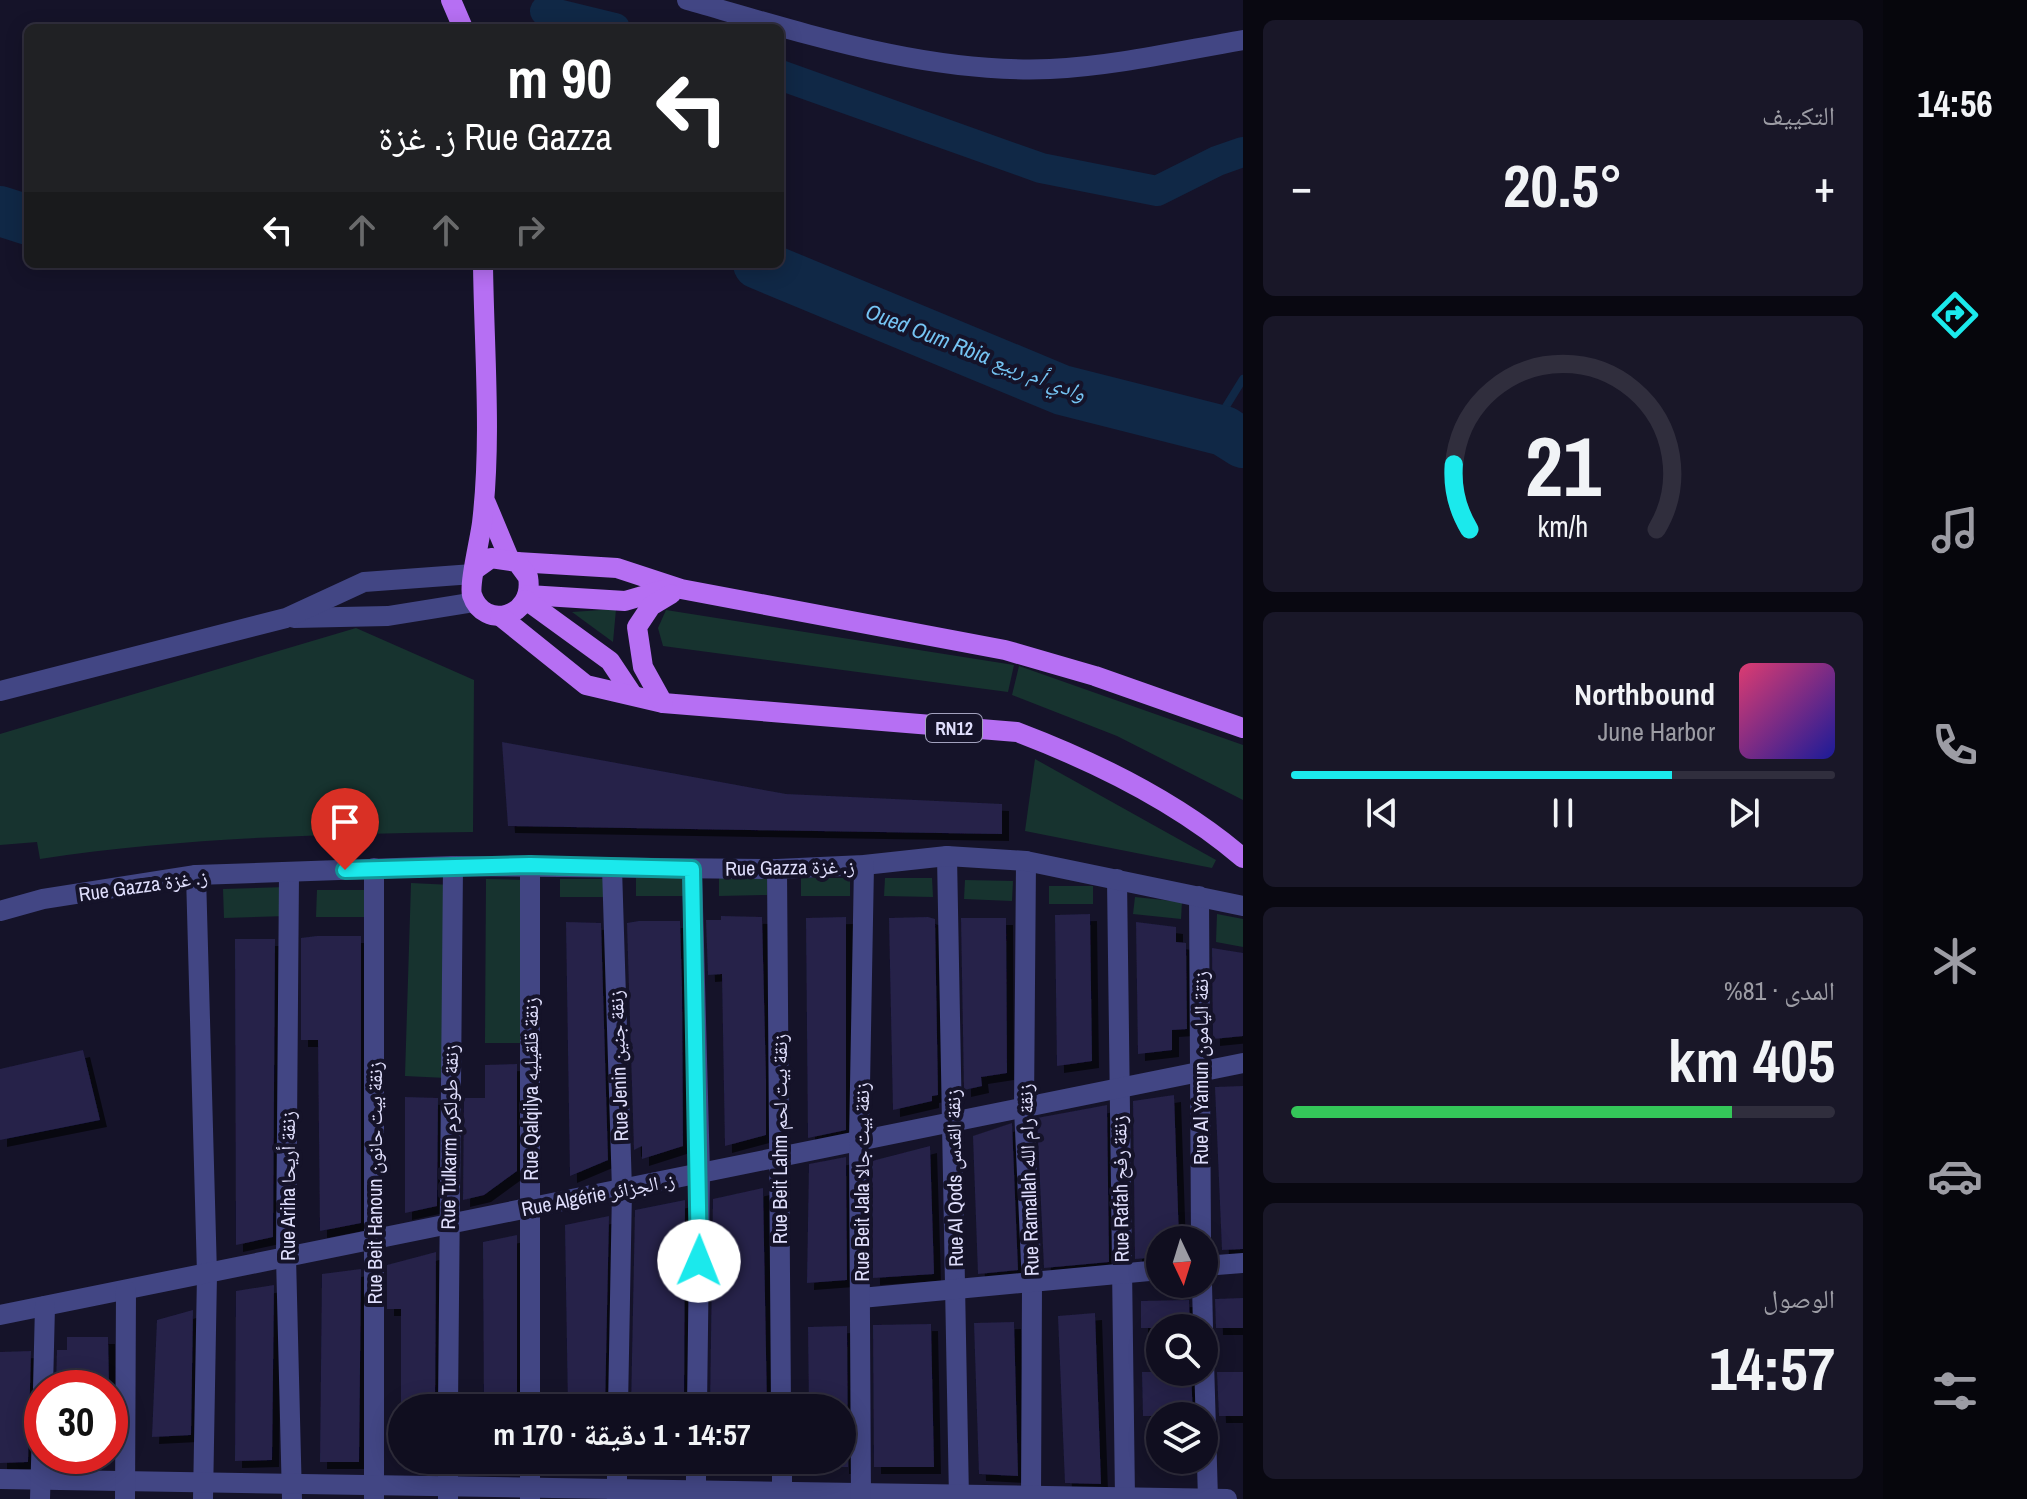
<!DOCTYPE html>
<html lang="ar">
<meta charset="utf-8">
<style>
:root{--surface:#100e1f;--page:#191728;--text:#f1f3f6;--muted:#9c9ca4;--line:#302e3d;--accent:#1be9ec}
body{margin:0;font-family:"Archivo Narrow","Noto Naskh Arabic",sans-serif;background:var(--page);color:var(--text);direction:rtl;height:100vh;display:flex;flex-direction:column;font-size:30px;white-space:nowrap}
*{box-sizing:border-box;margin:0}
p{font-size:26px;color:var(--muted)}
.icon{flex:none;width:44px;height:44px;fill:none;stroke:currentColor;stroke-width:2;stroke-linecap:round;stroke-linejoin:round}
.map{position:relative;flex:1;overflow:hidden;direction:ltr}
.drawer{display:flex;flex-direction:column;gap:20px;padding:20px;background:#090811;width:640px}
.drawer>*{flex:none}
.banner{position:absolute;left:24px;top:24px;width:760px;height:244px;border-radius:12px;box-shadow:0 4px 20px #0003,0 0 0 2px var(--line);direction:rtl;background:#202124;color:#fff;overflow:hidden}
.needle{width:52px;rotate:176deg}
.fabs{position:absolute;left:1146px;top:1226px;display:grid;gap:16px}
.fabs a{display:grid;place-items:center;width:72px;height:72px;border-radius:50%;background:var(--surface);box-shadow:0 4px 20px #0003,0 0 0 2px var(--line);font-size:40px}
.speed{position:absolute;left:24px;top:1370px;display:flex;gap:16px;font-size:40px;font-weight:700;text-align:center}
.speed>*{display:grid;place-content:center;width:104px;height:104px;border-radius:50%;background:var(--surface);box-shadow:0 4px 20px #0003,0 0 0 2px var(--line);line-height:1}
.speed .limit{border:12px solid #d22;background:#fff;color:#111}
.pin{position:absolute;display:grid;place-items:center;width:68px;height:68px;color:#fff;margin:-82px -34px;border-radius:50% 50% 50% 0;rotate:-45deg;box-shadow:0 0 8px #0007}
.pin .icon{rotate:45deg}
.me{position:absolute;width:88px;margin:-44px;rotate:1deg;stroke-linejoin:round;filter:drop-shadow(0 0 6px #0008)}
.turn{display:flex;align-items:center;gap:28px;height:168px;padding:0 40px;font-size:36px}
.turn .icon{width:104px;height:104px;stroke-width:2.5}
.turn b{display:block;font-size:56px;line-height:68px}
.lanes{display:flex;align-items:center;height:76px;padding:0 40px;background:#0003;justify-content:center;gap:40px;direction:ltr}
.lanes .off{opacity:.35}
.big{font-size:60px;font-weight:700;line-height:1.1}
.drawer .card{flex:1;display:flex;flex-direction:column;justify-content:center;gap:12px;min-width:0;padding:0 28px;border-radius:12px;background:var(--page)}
.drawer .dial{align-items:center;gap:0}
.dial svg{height:208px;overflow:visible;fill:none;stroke:var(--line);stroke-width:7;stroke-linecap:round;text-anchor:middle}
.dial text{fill:var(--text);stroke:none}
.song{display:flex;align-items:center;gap:24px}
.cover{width:96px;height:96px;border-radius:12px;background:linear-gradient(135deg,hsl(340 70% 55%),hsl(240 70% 35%))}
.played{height:8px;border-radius:4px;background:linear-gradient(90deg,var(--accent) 70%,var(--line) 70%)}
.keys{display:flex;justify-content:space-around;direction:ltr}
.heat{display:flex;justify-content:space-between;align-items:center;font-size:44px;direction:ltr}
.charge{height:12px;border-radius:6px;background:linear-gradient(90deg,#34c759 81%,var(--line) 0)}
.trip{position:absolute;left:388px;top:1394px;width:468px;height:80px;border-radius:40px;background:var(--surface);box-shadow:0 4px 20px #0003,0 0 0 2px var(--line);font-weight:700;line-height:80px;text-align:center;direction:rtl}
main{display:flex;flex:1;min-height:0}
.tab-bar{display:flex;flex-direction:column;width:144px;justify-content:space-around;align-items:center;background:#06060c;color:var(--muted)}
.tab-bar .icon{width:56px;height:56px}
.tab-bar .active{color:var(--accent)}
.tab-bar b{font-size:36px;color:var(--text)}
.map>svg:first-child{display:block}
.green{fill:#17332f}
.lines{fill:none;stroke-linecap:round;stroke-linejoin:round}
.stream{stroke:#102846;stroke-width:8}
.canal{stroke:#102846;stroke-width:30}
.river{stroke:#102846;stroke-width:50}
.building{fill:#252149;filter:url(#shadow)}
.minor{stroke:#424684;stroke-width:20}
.major{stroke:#b66ff3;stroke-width:20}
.route-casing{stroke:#129799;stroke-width:20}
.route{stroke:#1be9ec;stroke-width:14}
.labels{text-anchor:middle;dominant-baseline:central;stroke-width:8;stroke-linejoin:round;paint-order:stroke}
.shield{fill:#151329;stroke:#a2a1bd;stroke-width:2}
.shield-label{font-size:18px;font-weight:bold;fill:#dfdefc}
.street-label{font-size:20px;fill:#dfdefc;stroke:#151329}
.water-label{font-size:22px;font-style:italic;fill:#75c4f3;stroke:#151329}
</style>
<main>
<nav class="tab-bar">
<b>14:56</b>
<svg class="icon active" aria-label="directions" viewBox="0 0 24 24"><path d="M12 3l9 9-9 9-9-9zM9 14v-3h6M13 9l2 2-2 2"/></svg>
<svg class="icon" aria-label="music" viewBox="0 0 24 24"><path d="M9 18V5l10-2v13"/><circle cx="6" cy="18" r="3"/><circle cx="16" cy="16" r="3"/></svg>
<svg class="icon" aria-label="phone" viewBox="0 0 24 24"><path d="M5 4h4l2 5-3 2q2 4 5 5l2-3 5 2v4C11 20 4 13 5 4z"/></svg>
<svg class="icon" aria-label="climate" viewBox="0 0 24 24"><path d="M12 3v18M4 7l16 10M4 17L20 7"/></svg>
<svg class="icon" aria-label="car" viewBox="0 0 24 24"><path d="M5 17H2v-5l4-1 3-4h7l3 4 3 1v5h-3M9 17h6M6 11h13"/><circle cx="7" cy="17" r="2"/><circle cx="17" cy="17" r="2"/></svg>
<svg class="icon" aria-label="filters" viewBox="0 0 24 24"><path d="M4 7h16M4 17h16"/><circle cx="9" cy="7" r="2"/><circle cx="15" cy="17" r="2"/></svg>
</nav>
<section class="drawer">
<div class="card"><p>التكييف</p>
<div class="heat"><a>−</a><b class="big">20.5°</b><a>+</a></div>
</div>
<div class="card dial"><svg viewBox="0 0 100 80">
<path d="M14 69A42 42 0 1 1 86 69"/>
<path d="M14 69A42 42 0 0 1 8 44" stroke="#1be9ec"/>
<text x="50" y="56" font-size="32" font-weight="700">21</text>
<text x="50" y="72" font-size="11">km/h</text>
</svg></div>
<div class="card">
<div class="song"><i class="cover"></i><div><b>Northbound</b><p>June Harbor</p></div></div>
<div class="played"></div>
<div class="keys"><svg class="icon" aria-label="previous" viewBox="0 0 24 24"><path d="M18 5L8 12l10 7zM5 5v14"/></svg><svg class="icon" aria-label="pause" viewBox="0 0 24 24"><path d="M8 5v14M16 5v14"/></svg><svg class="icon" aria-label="next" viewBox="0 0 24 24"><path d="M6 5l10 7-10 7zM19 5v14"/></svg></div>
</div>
<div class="card"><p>المدى · 81%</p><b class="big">405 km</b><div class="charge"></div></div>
<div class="card"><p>الوصول</p><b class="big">14:57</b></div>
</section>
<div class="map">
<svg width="1243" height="1499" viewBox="0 0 1243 1499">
<defs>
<filter id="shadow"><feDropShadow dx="7" dy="7" stdDeviation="0" flood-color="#0009"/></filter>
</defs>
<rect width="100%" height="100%" fill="#151329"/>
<!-- green -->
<g class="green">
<path d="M616,609L613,642L572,612Z"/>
<path d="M666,610L1014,665L1008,692L663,646L658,628Z"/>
<path d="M356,628L474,680L473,832C327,834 184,837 40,859L37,842L0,845V734Z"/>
<path d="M1019,666L1243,745V800L1117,736L1012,695Z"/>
<path d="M1035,759L1216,860L1212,868L1025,831Z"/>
<path d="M767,877V895L719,896V878Z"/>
<rect x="636" y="878" width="49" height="18"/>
<rect x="801" y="878" width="49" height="18"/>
<path d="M885,878H932L933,897L884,896Z"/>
<path d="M486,879L525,880L524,1043H485Z"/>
<rect x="560" y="879" width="48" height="18"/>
<path d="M965,880L1013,881L1012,901L964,899Z"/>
<path d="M411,883L452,885L446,1078L405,1076Z"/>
<rect x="1049" y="886" width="44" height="18"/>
<path d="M286,887L287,916L224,918L223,889Z"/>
<path d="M317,890H366V917H316Z"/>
<path d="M1135,897L1182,902L1181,919L1133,914Z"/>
<path d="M1217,914L1243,919V947L1216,942Z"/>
</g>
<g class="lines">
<!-- stream -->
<path class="stream" d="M1224,431L1222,413L1243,379"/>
<!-- canal -->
<g class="canal">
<path d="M545,11L615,28"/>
<path d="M780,75L1041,168L1157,191L1217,161L1243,152"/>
</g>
<!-- river -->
<g class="river">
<path d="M0,211L28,220"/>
<path d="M758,264L1062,390L1224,431L1243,443"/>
</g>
</g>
<!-- building -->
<g class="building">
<path d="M502,742L786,794L1002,804V834L508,826Z"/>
<path d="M1090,914L1092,1061L1057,1066L1055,915Z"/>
<path d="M721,916L762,917L766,1080V1135L725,1146L722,974L708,975L706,920H721Z"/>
<path d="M846,917V1130L808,1138L806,918Z"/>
<path d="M928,917L935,919L938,1095L932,1096V1101L893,1110L889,918Z"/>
<path d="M961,918H1006L1007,1073L981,1077L982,1086L964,1090Z"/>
<path d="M639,921H680L682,988L683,1146L642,1159V1146L634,1150L627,923Z"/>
<path d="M566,922L601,923L608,1160L570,1176Z"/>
<path d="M1136,922L1176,927V942L1186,943L1187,1029L1172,1030V1050L1138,1054Z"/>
<path d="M317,936H361V1223L320,1231L318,1040H301V938Z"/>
<path d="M235,939H275L273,1237L236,1245Z"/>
<path d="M1212,948L1243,953V1036L1213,1039Z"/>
<path d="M83,1050L100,1120L0,1140V1069Z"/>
<path d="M517,1064V1171L484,1195L463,1200L464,1098H485V1065Z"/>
<path d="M1243,1086V1249L1222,1250L1215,1087Z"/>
<path d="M1174,1095L1179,1240H1160V1257L1135,1259L1133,1101Z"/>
<path d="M405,1097L438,1098L437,1206L405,1213Z"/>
<path d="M1107,1105L1109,1262L1044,1268L1037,1118Z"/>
<path d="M1012,1123L1018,1270L978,1274L973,1136Z"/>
<path d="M930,1146L934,1274L873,1278L872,1161Z"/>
<path d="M846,1157L847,1280L807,1283L809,1164Z"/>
<path d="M763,1188L767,1408H710L713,1199Z"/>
<path d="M685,1200L684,1408H631L635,1210Z"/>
<path d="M609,1216L605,1408H568L565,1225Z"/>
<path d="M517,1235V1408H484L483,1242Z"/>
<path d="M436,1252L435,1408H401V1309H387V1265Z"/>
<path d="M361,1269L359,1462H320L322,1274Z"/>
<path d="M274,1285L272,1460L235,1461L236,1291Z"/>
<path d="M1243,1298V1328H1216L1215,1299Z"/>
<path d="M1189,1300L1190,1328H1141V1301Z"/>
<path d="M193,1310L191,1435L152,1437L157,1320Z"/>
<path d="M1095,1313L1101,1484L1065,1483L1058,1316Z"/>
<path d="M1014,1322L1018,1476L979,1474L974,1323Z"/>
<path d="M931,1324L934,1467H874L873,1325Z"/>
<path d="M847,1326L848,1467H842V1408H809L808,1327Z"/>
<path d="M67,1337H108L109,1388H56L57,1350H67Z"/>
<path d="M31,1351L28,1462L0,1463V1352Z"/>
<path d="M1142,1372H1191L1193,1416H1143Z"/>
<path d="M1217,1372H1243V1416H1219Z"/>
</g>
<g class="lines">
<!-- minor -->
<g class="minor">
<path d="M687,0C804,33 927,74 1050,69C1115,66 1179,51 1243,40"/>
<path d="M294,618L388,616L475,602"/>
<path d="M0,691L286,618L364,582L473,574"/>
<path d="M947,856L959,1499"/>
<path d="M1026,861L1024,1108L1032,1285L1031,1499"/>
<path d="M374,868V1499"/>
<path d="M612,868L622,1190L618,1408"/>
<path d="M692,869L700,1173L697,1408"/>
<path d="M777,869L781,1408"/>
<path d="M289,873L286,1257L292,1499"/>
<path d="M196,875L207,1274L203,1499"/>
<path d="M1117,879L1125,1499"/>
<path d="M1199,896L1201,1240"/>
<path d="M0,911L43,899L196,875L453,866L777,869L864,865L947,856L1026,861L1243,906"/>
<path d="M1204,1266L1243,1263"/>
<path d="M1202,1284L1203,1328"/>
<path d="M861,1298L1160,1270"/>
<path d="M0,1315L1243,1063"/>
<path d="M1204,1361L1208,1499"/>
<path d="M43,1388L45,1306"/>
<path d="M448,1408L453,866"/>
<path d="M530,1408V865"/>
<path d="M782,1460V1499"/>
<path d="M0,1479L1227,1499"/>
<path d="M40,1499L42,1428"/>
<path d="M125,1499L126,1290"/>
<path d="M448,1499V1460"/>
<path d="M530,1499V1460"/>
<path d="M617,1499V1460"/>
<path d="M696,1499V1460"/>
<path d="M861,1499L859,1141L864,865"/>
</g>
<!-- major -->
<g class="major">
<path d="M451,0L463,28"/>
<path d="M486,503L509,558"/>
<path d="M517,562L617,568L681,589L1005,650L1095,676L1243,728"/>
<path d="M477,568L491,558L517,562L528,577C535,617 484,631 472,595C469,584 480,539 482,523C492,438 484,349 483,264"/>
<path d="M528,595L625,601L673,587"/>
<path d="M526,600L610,661L632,694"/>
<path d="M500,616L586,685L663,703L1017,732C1096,762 1179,803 1243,858"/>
<path d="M663,703L643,667L637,627L651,606L671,594"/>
</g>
</g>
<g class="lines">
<defs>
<path id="route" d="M345,870L530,865L692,869L699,1261"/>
</defs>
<!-- route casing -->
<use href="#route" class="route-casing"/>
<!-- route -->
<use href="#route" class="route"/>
</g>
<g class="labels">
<!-- shield labels -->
<rect class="shield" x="926" y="714" width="56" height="28" rx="6"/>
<g class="shield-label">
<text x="954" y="728">RN12</text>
</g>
<!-- street labels -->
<g class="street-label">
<text transform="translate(790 867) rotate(-1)">Rue Gazza ز. غزة</text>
<text transform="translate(143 885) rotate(-8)">Rue Gazza ز. غزة</text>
<text transform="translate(618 1066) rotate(-92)">Rue Jenin زنقة جنين</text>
<text transform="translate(1200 1068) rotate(-90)">Rue Al Yamun زنقة اليامون</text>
<text transform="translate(530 1089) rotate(-90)">Rue Qalqilya زنقة قلقيليه</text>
<text transform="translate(449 1137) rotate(-89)">Rue Tulkarm زنقة طولكرم</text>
<text transform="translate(779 1139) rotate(-90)">Rue Beit Lahm زنقة بيت لحم</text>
<text transform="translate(954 1178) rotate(-91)">Rue Al Qods زنقة القدس</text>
<text transform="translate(1028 1180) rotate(-92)">Rue Ramallah زنقة رام الله</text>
<text transform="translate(861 1182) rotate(-90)">Rue Beit Jala زنقة بيت جالا</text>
<text transform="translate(374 1183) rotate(-90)">Rue Beit Hanoun زنقة بيت حانون</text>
<text transform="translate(287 1186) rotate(-90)">Rue Ariha زنقة أريحا</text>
<text transform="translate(1120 1189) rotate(-91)">Rue Rafah زنقة رفح</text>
<text transform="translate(598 1194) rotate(-11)">Rue Algérie ز. الجزائر</text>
</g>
<!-- water labels -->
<g class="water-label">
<text transform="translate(976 352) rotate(21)">Oued Oum Rbia وادي أم ربيع</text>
</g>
</g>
</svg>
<div class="fabs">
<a><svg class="needle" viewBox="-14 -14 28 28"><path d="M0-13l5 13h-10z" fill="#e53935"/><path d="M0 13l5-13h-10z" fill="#9c9ca4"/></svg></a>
<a><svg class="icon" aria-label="search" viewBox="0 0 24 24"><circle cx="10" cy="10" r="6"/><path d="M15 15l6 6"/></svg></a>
<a><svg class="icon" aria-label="layers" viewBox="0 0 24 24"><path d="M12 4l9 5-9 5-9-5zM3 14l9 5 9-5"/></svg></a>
</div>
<div class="speed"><div class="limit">30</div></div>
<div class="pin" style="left:345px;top:870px;background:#d93025"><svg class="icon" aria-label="arrive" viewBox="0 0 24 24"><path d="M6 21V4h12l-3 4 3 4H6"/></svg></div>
<svg class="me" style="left:699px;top:1261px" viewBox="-20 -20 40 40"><circle r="19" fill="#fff"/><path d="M0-13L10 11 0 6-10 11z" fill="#1be9ec"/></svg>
<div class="trip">14:57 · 1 دقيقة · 170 m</div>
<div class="banner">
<div class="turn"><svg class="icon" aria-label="left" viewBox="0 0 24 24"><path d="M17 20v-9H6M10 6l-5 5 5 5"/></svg><div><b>90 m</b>Rue Gazza ز. غزة</div></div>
<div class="lanes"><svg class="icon" aria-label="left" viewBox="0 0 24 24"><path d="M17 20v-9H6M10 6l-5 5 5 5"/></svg><svg class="icon off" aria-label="ahead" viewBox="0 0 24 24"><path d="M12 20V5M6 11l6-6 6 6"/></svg><svg class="icon off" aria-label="ahead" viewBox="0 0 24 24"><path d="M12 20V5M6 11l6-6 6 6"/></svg><svg class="icon off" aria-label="right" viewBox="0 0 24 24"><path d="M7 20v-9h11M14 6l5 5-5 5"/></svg></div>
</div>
</div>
</main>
